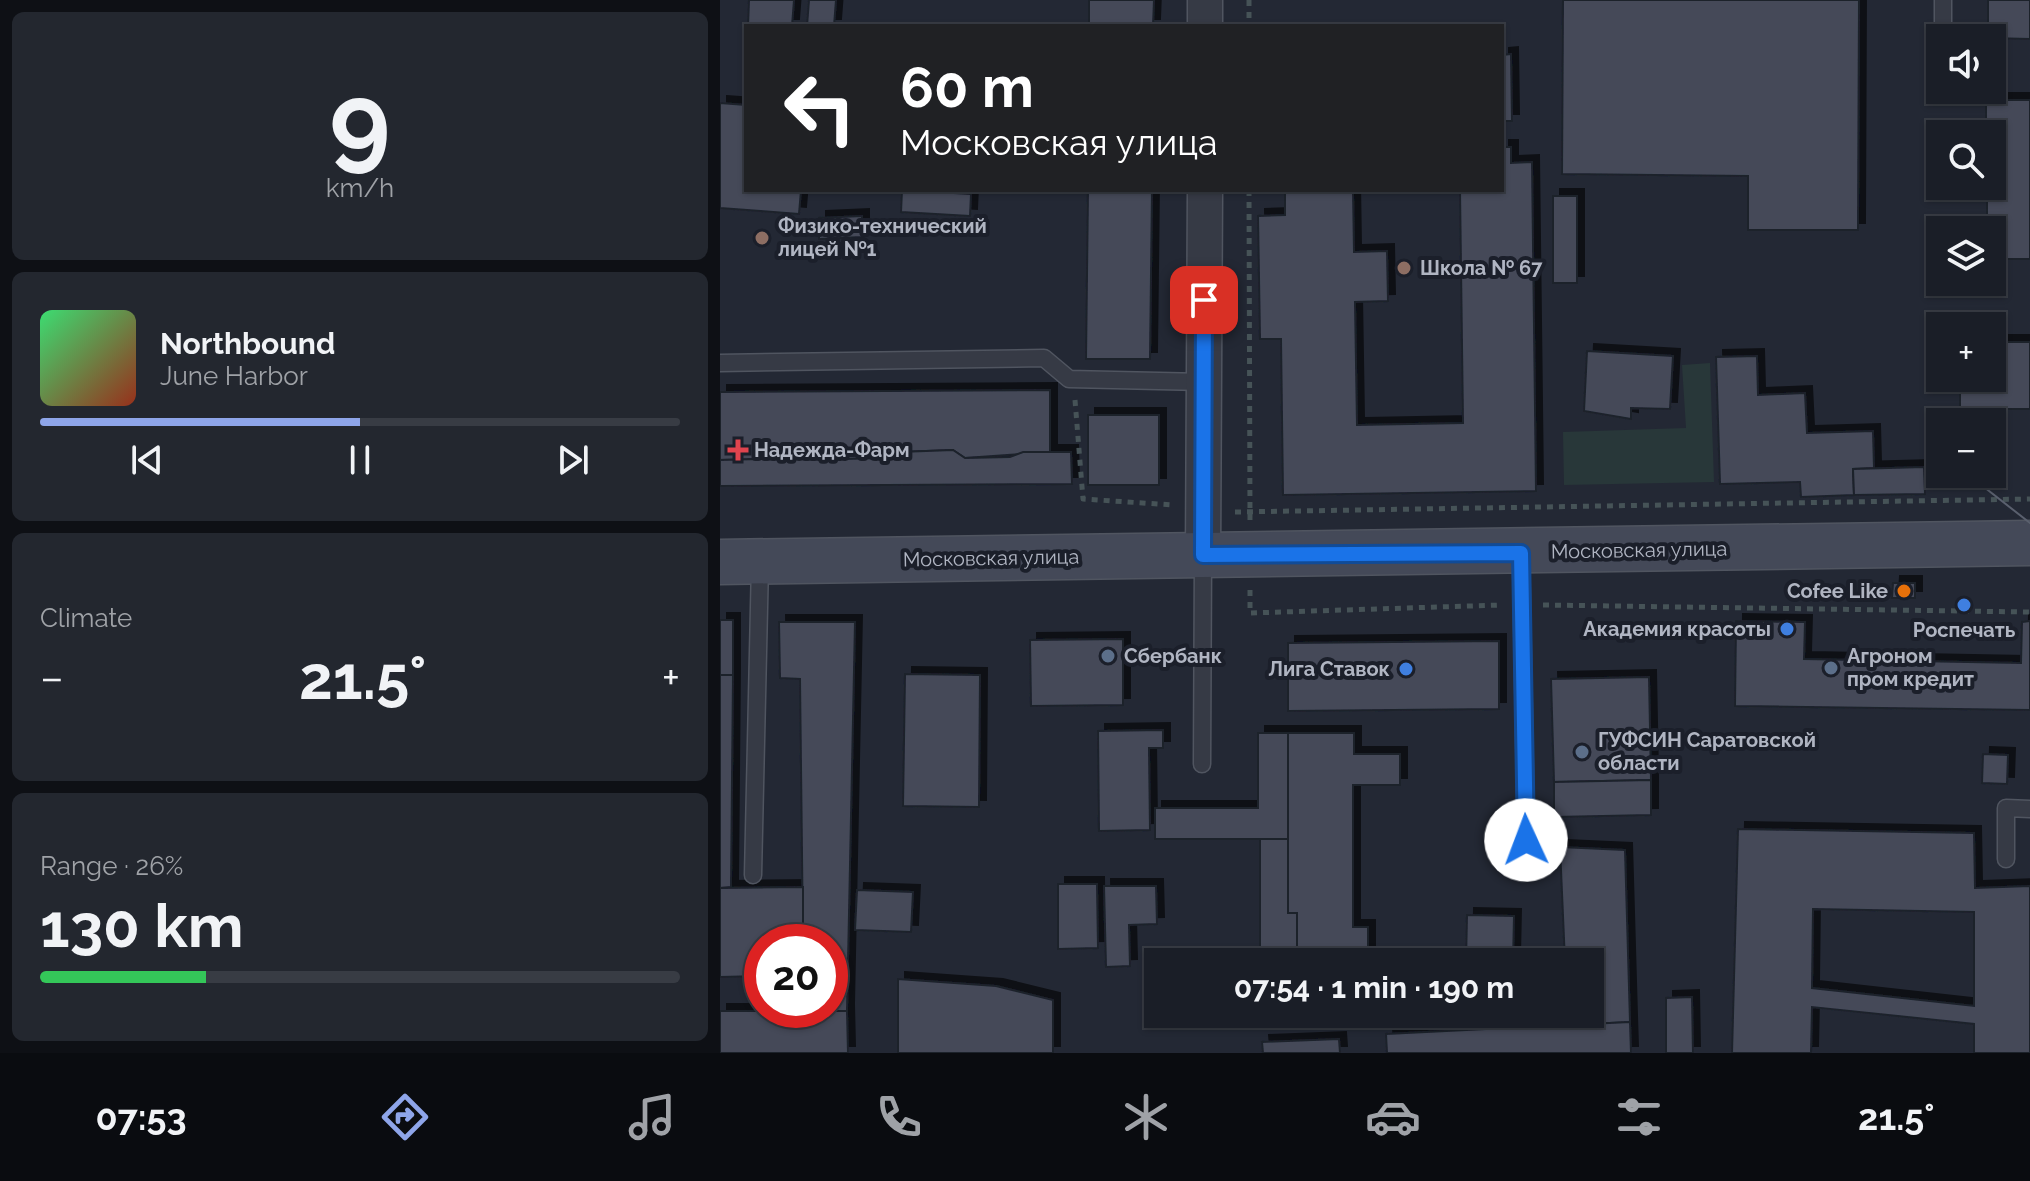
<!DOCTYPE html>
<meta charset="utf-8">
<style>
:root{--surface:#1a1e27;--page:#23272f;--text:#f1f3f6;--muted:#9fa2a7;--line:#383c44;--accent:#8ea5e9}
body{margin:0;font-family:Raleway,sans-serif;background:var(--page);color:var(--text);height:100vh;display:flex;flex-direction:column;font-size:30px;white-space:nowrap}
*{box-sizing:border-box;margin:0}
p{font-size:26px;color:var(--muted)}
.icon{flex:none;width:44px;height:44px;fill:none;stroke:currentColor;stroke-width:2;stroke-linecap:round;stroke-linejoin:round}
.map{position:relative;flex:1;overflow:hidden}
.sheet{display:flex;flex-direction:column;gap:12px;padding:12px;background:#0e1015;width:720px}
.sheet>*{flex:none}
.banner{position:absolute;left:24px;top:24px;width:760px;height:168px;border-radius:0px;box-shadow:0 2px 6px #0004,0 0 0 2px var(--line);background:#202124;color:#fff;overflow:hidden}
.buttons{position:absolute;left:1206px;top:24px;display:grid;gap:16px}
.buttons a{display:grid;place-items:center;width:80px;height:80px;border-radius:0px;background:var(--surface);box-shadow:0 2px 6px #0004,0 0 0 2px var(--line);font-size:40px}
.speed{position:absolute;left:24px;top:924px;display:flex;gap:16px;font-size:40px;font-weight:700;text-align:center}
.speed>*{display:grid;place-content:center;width:104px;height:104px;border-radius:50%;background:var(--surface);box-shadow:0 2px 6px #0004,0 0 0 2px var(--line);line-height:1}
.speed .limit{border:12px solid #d22;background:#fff;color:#111}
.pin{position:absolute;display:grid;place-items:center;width:68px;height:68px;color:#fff;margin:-34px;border-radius:16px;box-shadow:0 4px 12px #0006}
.me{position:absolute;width:88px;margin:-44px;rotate:358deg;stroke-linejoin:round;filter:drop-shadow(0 0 6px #0008)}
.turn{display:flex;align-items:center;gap:28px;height:168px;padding:0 24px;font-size:36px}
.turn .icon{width:104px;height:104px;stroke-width:2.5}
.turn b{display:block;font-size:56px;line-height:68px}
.big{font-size:60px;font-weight:700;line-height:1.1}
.sheet .card{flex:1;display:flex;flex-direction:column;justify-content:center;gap:12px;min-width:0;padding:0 28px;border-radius:12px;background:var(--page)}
.sheet .dial{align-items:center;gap:0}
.dial b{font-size:104px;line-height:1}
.song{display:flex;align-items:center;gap:24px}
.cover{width:96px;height:96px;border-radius:12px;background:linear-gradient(135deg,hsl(140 70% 55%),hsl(10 70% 35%))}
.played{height:8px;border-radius:4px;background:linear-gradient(90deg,var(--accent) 50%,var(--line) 50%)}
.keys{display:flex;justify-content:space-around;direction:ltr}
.heat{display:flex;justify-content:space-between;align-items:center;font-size:44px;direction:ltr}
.charge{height:12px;border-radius:6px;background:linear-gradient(90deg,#34c759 26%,var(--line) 0)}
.trip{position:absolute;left:424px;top:948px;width:460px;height:80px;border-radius:0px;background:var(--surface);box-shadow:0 2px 6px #0004,0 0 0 2px var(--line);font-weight:700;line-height:80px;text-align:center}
.menu{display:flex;height:128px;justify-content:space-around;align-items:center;background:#0a0c10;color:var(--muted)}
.menu .icon{width:56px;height:56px}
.menu .current{color:var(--accent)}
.menu b{font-size:36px;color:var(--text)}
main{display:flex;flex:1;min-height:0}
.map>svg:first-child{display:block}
.green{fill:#283739}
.building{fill:#444a59;stroke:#1d212c;stroke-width:2;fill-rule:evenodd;filter:url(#shadow)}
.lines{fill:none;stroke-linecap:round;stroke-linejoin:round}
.service-casing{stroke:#505560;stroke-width:19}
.minor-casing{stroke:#505560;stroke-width:37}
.secondary-casing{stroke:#505560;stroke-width:47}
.path{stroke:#465357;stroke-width:5;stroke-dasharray:6 6;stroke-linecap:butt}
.service{stroke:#363a45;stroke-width:16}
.minor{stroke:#363a45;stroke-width:34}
.secondary{stroke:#444958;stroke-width:44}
.tram{stroke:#5a606e;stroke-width:2}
.route-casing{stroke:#114b97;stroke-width:20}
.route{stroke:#1a73e8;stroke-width:14}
.education-dot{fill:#8d6e63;stroke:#1b1f2a;stroke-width:3}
.health-dot{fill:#e0444e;stroke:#1b1f2a;stroke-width:3}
.food-dot{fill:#e8710a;stroke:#1b1f2a;stroke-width:3}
.shop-dot{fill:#3f7fe0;stroke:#1b1f2a;stroke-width:3}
.service-dot{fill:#5c6f8a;stroke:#1b1f2a;stroke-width:3}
.labels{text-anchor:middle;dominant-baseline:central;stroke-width:8;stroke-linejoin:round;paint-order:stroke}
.poi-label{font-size:20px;font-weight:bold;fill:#b0b5c2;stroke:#1b1f2a;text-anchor:start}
.street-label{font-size:20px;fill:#b0b5c2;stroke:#1b1f2a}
</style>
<main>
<section class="sheet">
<div class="card dial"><b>9</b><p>km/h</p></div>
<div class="card">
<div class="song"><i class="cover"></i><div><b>Northbound</b><p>June Harbor</p></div></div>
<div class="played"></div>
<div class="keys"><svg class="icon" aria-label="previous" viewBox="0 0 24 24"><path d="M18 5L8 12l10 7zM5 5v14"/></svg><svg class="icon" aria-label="pause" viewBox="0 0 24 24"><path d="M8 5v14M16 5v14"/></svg><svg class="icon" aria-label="next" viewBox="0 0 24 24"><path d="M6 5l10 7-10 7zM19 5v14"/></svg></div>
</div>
<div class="card"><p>Climate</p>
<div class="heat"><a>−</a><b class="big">21.5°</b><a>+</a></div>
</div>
<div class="card"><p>Range · 26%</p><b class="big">130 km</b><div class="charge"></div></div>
</section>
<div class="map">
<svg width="1310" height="1053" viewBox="0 0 1310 1053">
<defs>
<filter id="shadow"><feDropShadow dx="7" dy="-7" stdDeviation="0" flood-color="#0009"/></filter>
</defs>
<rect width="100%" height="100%" fill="#232834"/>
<!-- green -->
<path class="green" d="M990,363L994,482L844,485L843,432L966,428L962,365Z"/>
<!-- building -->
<g class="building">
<path d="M29,0H74L72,26H28Z"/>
<path d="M89,0H116L114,26H87Z"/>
<path d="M369,0H434L433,26H369Z"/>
<path d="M843,0H1139L1138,230H1028V176L842,174Z"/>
<path d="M1268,0H1310V39L1268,38Z"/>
<path d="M791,54L792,121H782V55Z"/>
<path d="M1266,100H1310V259H1272V230H1267V186H1272V134H1266Z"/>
<path d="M0,103L26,105V190H81L79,214L0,208Z"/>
<path d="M782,147H791V163L812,162L816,491L563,495L561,339H540L538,216L565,215V190H633L634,252L667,251L668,301L635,302L637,425L743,423L740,190H782Z"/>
<path d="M182,190L251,194L250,216L181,212Z"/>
<path d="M368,190H432L430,359H366Z"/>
<rect x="833" y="196" width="24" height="87"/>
<path d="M142,216V237L99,239V218Z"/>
<path d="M1272,342H1310V409H1240V378H1272Z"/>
<path d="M867,351L953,356L950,409L911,408V419L864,411Z"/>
<path d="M1037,356L1038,395L1085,393L1087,433L1153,431L1154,468L1133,469L1134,495L1081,497L1080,482L1000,484L996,357Z"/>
<path d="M330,390V452L245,458L233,450L179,452L164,458L124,459L111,452L61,453L40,459L0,460V392Z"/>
<rect x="368" y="415" width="71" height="70"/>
<path d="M233,450L245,458L290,457L303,452H351L352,484L0,486V460L40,459L61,453L111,452L124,459L164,458L179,452Z"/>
<path d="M1204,467L1205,494L1134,495L1133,469Z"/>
<path d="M1173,583H1195V598H1172Z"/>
<rect x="0" y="620" width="13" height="55"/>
<path d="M1016,621L1085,622L1084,659L1301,663L1302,622L1310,621V710L1015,706Z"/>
<path d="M59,622H135L127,1011H84L110,1010V942H83L80,679L60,678Z"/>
<path d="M403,639V705L311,706L310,640Z"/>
<path d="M779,641V709L568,711V643Z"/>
<path d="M185,674L260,675L259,807L183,806Z"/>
<path d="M0,675H13L11,887L0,888Z"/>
<path d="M929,677L931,780L834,782L831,679Z"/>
<path d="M443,730V748H429L430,830L379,831L378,731Z"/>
<path d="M538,733H568V839H435V808H538Z"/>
<path d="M568,733H634V754H680V785H633V927H648V957H577V913H568Z"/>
<path d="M1263,754L1288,755L1287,784L1262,783Z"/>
<path d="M931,780V815L834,817V782Z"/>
<path d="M1018,829L1254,833L1255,888L1310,886V1053H1254V1024L1092,1007L1091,1053H1012ZM1093,909L1254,912V1006L1092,988Z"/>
<path d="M540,839H568V913H577V957L540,956Z"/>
<path d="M840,847L905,850L910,1022L847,1025V1014H870V962H845Z"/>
<path d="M338,884H377L378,948L338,949Z"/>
<path d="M384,886H436L437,924L409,925L410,966L386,967Z"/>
<path d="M83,887V942H42V976L0,977V888Z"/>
<path d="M137,890L193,892L191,932L135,930Z"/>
<path d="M747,915L794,916L793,962H746Z"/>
<path d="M178,979L276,986L333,1000V1053H178Z"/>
<path d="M972,997L973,1053H946V998Z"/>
<path d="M0,1011H127L128,1053H0Z"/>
<path d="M910,1022L911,1053H667L666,1034Z"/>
<path d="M619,1039L620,1053H543L542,1042Z"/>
</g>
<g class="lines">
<defs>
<g id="service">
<path d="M1223,0V24"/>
<path d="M0,363L324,358L349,379L484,382"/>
<path d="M801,553L806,840"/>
<path d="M482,764L483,557"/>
<path d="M1286,859V808L1310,809"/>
<path d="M33,875L40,563"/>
</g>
<g id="minor">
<path d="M485,26V0"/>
<path d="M483,555L485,190"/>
</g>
<path id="secondary" d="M0,562L1310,543"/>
</defs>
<!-- service casing -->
<use href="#service" class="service-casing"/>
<!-- minor casing -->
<use href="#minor" class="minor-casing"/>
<!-- secondary casing -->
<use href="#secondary" class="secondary-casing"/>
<!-- path -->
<g class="path">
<path d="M529,0V26"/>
<path d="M529,190L530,520"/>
<path d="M355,400L363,499L453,505"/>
<path d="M515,512L1310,499"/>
<path d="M530,590V613L781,605"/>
<path d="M823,605L1310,612"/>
</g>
<!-- service -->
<use href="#service" class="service"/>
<!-- minor -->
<use href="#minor" class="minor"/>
<!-- secondary -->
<use href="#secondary" class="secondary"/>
<!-- tram -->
<path class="tram" d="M1255,480L1310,523"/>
</g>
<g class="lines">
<defs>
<path id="route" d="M484,300L483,555L801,553L806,840"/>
</defs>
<!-- route casing -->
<use href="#route" class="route-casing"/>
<!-- route -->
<use href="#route" class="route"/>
</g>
<!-- markers -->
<g class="education-dot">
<circle cx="42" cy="238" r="8"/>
<circle cx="684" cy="268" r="8"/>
</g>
<path class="health-dot" d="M14 438h8v8h8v8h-8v8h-8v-8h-8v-8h8z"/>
<circle class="food-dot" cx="1184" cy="591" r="8"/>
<g class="shop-dot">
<circle cx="1244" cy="605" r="8"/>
<circle cx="1067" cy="629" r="8"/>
<circle cx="686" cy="669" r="8"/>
</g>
<g class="service-dot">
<circle cx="388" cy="656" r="8"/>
<circle cx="1111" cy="668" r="8"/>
<circle cx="862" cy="752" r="8"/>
</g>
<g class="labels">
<!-- poi labels -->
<g class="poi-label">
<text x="58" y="226">Физико-технический<tspan x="58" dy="23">лицей №1</tspan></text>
<text x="700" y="268">Школа № 67</text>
<text x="34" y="450">Надежда-Фарм</text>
<text x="1168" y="591" text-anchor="end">Cofee Like</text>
<text x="1051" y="629" text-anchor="end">Академия красоты</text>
<text x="1244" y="630" text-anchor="middle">Роспечать</text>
<text x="404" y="656">Сбербанк</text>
<text x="1127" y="656">Агроном<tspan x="1127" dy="23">пром кредит</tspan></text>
<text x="670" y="669" text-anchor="end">Лига Ставок</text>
<text x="878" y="740">ГУФСИН Саратовской<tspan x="878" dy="23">области</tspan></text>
</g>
<!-- street labels -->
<g class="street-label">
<text transform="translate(919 550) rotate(-1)">Московская улица</text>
<text transform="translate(271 558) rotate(-1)">Московская улица</text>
</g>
</g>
</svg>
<div class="buttons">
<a><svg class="icon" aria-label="sound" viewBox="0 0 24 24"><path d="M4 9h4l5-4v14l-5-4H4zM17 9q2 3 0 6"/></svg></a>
<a><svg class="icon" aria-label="search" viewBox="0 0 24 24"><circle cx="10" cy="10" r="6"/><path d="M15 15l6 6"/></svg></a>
<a><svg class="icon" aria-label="layers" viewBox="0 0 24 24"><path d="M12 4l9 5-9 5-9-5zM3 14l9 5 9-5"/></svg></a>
<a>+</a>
<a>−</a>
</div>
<div class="speed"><div class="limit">20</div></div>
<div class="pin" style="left:484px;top:300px;background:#d93025"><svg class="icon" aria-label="arrive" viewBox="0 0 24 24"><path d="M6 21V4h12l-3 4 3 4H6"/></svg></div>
<svg class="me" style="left:806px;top:840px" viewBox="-20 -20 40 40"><circle r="19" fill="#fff"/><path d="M0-13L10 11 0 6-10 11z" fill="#1a73e8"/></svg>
<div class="trip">07:54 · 1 min · 190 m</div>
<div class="banner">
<div class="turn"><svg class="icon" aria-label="left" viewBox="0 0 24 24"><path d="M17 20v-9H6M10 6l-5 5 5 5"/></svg><div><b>60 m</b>Московская улица</div></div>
</div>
</div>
</main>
<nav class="menu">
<b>07:53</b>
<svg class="icon current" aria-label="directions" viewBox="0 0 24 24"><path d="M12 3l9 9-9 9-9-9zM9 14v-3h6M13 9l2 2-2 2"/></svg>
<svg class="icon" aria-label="music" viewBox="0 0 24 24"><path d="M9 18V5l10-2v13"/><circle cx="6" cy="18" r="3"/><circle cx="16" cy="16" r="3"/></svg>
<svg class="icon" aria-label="phone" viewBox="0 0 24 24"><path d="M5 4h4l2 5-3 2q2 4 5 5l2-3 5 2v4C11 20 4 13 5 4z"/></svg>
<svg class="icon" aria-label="climate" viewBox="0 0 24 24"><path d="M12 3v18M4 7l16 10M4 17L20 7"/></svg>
<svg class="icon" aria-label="car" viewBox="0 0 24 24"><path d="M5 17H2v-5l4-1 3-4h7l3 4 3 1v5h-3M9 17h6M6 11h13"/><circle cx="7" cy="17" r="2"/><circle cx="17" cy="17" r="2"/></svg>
<svg class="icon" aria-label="filters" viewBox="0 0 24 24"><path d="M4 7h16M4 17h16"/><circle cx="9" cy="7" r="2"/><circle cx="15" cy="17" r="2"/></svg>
<b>21.5°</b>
</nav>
